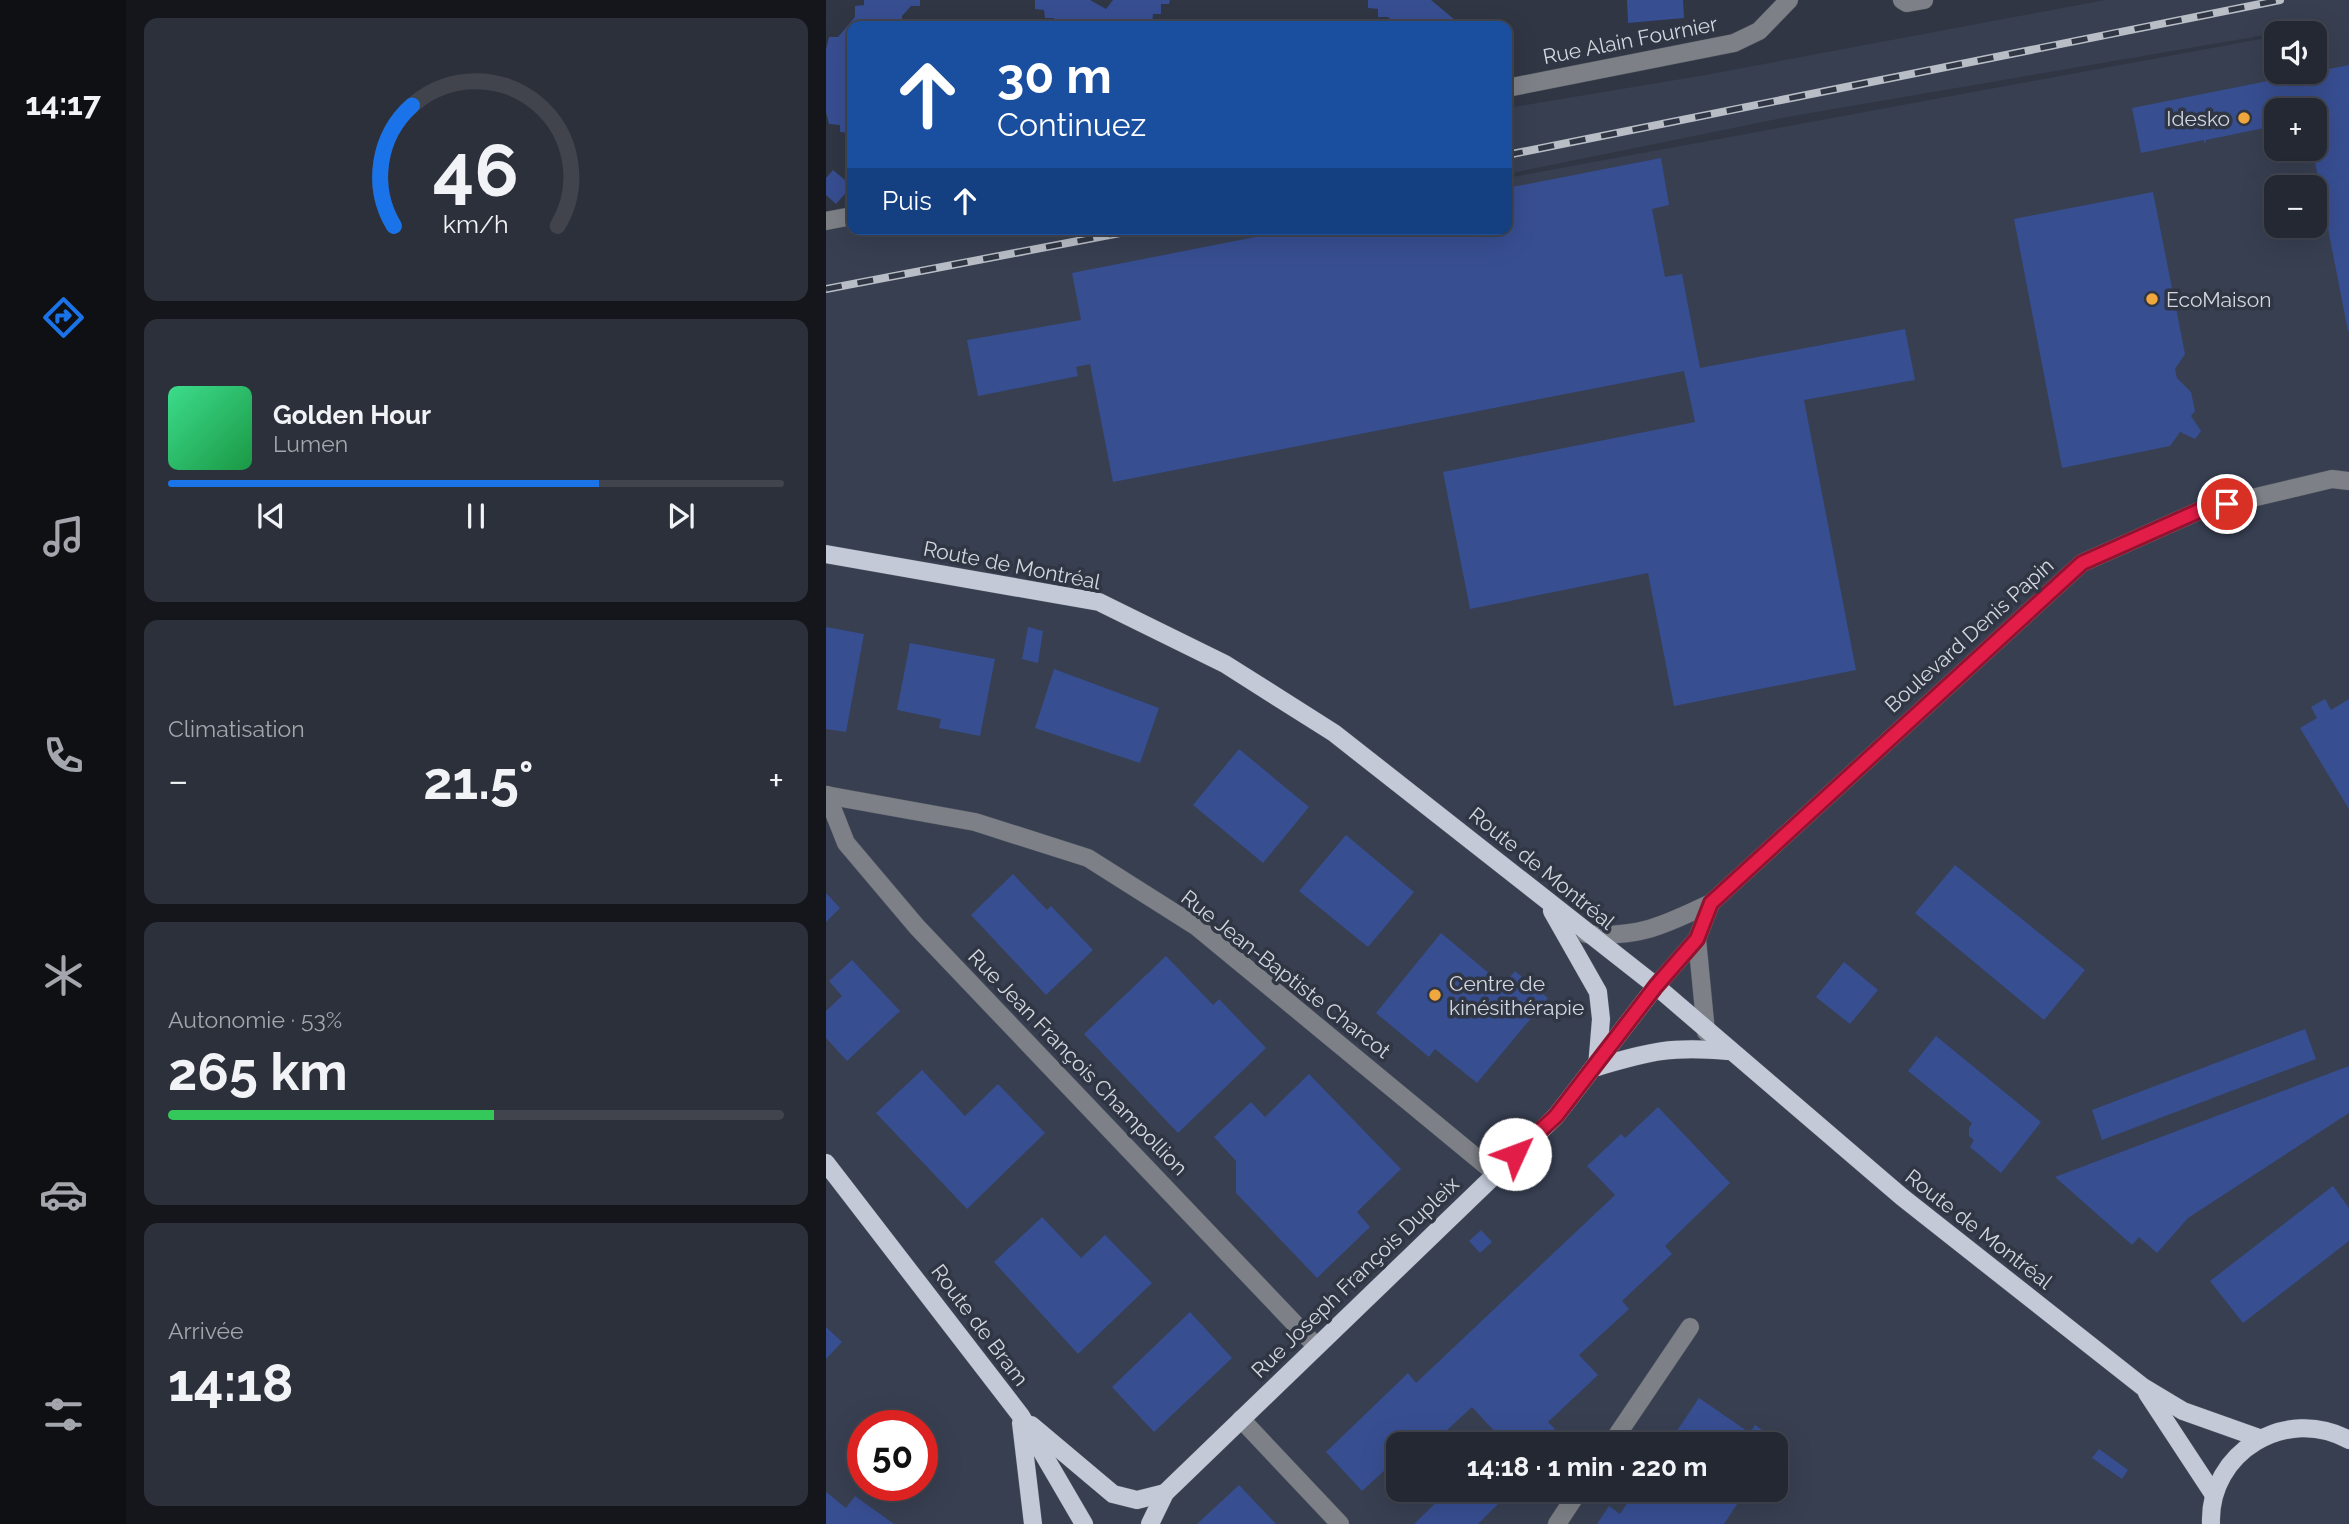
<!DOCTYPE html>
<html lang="fr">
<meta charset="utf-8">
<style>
:root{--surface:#242832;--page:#2c303a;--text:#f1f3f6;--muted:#a3a6ac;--line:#41444d;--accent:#1a73e8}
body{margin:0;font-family:Raleway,sans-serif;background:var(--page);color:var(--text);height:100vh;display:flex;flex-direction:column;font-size:26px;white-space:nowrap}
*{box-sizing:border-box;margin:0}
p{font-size:23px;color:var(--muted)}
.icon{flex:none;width:38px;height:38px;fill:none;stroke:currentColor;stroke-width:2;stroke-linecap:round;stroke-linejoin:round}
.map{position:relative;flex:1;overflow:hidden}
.details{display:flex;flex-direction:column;gap:18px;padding:18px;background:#14161c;width:700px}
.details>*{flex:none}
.banner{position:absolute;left:21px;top:21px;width:665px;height:214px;border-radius:14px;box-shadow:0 7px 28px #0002,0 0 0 2px var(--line);background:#1a4fa0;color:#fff;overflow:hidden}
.tools{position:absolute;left:1438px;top:21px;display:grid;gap:14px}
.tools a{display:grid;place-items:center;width:63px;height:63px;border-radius:14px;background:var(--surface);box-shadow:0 7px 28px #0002,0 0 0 2px var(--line);font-size:35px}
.speed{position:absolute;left:21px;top:1410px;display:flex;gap:14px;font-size:35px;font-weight:700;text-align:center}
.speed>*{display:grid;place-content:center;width:91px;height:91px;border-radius:50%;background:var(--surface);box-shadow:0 7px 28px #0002,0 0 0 2px var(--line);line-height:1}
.speed .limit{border:10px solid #d22;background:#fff;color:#111}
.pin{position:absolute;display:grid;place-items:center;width:60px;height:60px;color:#fff;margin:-30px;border:4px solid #fff;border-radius:50%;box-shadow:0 2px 7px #0007}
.me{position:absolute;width:77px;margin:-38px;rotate:47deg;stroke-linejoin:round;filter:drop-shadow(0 0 5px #0008)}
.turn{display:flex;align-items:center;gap:24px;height:147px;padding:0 35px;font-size:32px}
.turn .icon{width:91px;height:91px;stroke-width:2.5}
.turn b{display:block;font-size:49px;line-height:60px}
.then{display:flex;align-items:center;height:66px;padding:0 35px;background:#0003;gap:14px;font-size:26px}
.big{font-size:52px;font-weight:700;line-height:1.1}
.details .widget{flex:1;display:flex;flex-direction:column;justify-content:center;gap:10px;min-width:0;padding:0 24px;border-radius:14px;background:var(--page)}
.details .dial{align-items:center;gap:0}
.dial svg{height:182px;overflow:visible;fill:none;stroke:var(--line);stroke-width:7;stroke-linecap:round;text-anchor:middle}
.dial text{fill:var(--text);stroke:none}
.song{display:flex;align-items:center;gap:21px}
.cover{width:84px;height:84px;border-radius:10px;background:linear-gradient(135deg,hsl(150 70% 55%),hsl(140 70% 35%))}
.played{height:7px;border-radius:4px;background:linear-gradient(90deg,var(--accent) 70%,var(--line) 70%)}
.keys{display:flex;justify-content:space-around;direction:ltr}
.heat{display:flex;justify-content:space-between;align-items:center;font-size:38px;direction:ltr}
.charge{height:10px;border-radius:5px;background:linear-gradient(90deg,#34c759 53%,var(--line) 0)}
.trip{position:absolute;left:560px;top:1432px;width:402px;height:70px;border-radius:14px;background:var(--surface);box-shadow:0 7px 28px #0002,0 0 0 2px var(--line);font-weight:700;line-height:70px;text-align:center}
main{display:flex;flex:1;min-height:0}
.tabs{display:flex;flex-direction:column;width:126px;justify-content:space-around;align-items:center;background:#0e1014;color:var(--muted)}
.tabs .icon{width:49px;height:49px}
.tabs .selected{color:var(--accent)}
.tabs b{font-size:32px;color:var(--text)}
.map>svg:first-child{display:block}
.built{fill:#373f51;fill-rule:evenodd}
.building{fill:#374e91}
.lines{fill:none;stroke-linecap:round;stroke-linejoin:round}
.minor-casing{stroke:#4d535f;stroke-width:19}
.major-casing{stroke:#4d535f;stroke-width:19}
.minor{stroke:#7d8086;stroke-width:18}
.major{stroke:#c3c9d7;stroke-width:18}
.rail-casing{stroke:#b9bdc6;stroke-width:8}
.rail{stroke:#303643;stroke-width:5;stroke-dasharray:16;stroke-linecap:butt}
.route-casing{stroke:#92132f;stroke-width:18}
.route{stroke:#e11d48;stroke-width:12}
.poi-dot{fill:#efa73e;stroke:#303643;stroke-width:2.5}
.labels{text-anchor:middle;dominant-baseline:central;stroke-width:7;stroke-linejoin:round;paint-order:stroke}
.street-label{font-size:21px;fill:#d2d6de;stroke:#303643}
.poi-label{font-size:21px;fill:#d2d6de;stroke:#303643;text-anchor:start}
</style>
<main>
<nav class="tabs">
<b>14:17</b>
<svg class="icon selected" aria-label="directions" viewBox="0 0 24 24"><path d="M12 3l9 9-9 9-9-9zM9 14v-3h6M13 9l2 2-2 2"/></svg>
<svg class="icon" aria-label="music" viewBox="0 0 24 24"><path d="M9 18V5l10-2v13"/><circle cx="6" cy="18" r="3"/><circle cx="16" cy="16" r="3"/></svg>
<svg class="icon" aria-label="phone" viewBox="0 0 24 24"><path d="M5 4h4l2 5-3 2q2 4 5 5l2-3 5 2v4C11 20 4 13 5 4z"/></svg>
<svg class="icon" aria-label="climate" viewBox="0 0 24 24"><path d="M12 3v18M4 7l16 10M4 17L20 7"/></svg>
<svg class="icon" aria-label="car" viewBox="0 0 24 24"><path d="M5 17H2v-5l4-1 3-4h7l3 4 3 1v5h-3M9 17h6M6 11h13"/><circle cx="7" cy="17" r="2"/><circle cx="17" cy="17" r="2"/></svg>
<svg class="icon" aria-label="filters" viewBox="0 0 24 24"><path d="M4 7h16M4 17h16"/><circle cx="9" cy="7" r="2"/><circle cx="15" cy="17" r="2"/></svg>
</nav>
<section class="details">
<div class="widget dial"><svg viewBox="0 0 100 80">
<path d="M14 69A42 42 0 1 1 86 69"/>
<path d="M14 69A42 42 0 0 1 22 16" stroke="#1a73e8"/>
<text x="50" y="56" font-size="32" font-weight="700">46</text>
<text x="50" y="72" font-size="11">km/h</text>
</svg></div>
<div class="widget">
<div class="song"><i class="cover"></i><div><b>Golden Hour</b><p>Lumen</p></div></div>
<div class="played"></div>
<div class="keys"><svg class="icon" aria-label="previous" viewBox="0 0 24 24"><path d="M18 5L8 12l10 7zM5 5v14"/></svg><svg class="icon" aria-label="pause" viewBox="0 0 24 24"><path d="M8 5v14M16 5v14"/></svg><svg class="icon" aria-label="next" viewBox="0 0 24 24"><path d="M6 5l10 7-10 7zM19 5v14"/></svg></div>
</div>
<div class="widget"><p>Climatisation</p>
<div class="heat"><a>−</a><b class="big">21.5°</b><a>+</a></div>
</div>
<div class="widget"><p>Autonomie · 53%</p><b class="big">265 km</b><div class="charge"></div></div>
<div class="widget"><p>Arrivée</p><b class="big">14:18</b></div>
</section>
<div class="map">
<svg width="1523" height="1524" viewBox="0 0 1523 1524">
<rect width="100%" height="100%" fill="#303643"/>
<!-- built -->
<path class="built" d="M1279,0H1523V1524H0V219L26,215V229H681V178L1451,36V72H1489V33H1467L1477,30L1451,33L961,117L681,174V108L879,75ZM1451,110H1489V149H1451ZM1451,187H1489V226H1451ZM37,1426H96V1486H37ZM572,1444H950V1489H572Z"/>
<!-- building -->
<g class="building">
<path d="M38,0H94V6H85L76,16V26H26V74L23,78L26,81V133L14,132V125L3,124L0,112V49L3,37H12L29,17V6L38,5Z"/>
<path d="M209,0H264L280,9L287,0H344L343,4H335V14H327L326,25L316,26L228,25V18H219L218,10L209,9Z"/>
<path d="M542,0H605L629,20L624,26H572L562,17H552V9L542,8Z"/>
<path d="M801,0H857L858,18L802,23Z"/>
<path d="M1523,65V331H1522L1487,152L1482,149H1489V110H1451V128L1448,126L1380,140L1378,144V140L1315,153L1306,108Z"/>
<path d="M835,158L843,205L826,209L839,277L856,274L874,368L1079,329L1089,380L978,400L1030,670L848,706L822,573L644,609L617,472L869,422L858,371L287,482L264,364L250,367L252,376L152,396L141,340L255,320L246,273L470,229H681V188Z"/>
<path d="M7,170L26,186L10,204L0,195V178Z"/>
<path d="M1327,192L1359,354L1349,369L1351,378L1365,392L1369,411L1365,416L1375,431L1369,439L1354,432L1344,446L1236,468L1188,219Z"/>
<path d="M0,627L38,634L20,732L0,729Z"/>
<path d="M202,627L217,631L212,663L196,659Z"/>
<path d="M84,643L169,659L154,736L113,728L115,719L71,710Z"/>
<path d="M228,669L333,708L314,763L209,728Z"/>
<path d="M1499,699L1505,710L1523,699V809L1474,728L1491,718L1485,707Z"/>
<path d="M413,749L483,807L437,863L367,805Z"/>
<path d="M520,835L588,892L542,947L473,891Z"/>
<path d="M1129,865L1259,970L1218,1020L1089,913Z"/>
<path d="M187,874L221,910L225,906L267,950L220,995L145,915Z"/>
<path d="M0,893L14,908L0,922Z"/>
<path d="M615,933L677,985L689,971L722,998L651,1083L609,1049L603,1057L550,1013Z"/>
<path d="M340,956L387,1005L393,999L440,1048L352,1133L258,1034Z"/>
<path d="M26,960L74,1011L21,1061L0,1038V1011L16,996L3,981Z"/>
<path d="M1018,962L1052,990L1024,1024L990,997Z"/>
<path d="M1479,1029L1490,1059L1276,1140L1266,1110Z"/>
<path d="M1110,1036L1215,1122L1175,1173L1144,1147L1148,1140L1143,1136V1128L1146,1123L1082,1071Z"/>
<path d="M1523,1066V1113L1362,1218L1331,1253L1313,1237L1306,1245L1229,1177Z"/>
<path d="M96,1070L139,1116L172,1084L219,1133L141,1209L50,1113Z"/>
<path d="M483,1074L575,1169L531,1212L544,1227L491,1278L410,1193V1161L388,1137L425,1102L439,1117Z"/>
<path d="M832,1107L904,1183L839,1246L846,1254L796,1301L803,1309L753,1355L772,1375L722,1422L729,1429L713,1444H680L646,1407L606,1444H572V1462L570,1460L536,1491L500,1452L582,1373L590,1383L789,1195L761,1166L795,1134L799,1138Z"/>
<path d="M1507,1186L1523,1208V1241L1417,1323L1384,1281Z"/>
<path d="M216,1217L255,1258L279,1235L326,1283L252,1354L168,1262Z"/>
<path d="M655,1230L666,1242L654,1253L643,1241Z"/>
<path d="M364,1312L406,1358L328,1432L286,1387Z"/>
<path d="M0,1327L16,1342L0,1359Z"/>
<path d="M873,1398L924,1433L929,1425L953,1442L950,1447V1444H842Z"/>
<path d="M1273,1449L1302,1470L1296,1479L1266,1458Z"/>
<path d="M413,1485L450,1524H371Z"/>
<path d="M624,1489H660L673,1503L652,1524H588Z"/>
<path d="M811,1489H921L898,1524H771L783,1506L794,1514Z"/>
<path d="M0,1492L20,1508L29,1496L68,1524H0Z"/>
</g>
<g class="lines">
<defs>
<g id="minor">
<path d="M1076,0L1081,3L1098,0"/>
<path d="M681,88L908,43L933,31L963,0"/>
<path d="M0,221L26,216"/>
<path d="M0,795L149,822L262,858L371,927L669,1173"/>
<path d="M1,795L20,843L91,927L490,1346"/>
<path d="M760,934C813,938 839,925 885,903L1256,563L1375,510L1506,479L1523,481"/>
<path d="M871,939L880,1032"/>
<path d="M830,986L871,939L885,903"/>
<path d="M415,1419L514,1524"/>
<path d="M785,1444L864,1327"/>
<path d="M731,1524L754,1489"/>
</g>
<g id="major">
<path d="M0,554L273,602L399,664L508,733L830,986L1076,1197L1317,1387L1357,1411L1433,1438"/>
<path d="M726,911L772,992L775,1019L771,1067"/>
<path d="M771,1067C825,1051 846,1046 902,1051"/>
<path d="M0,1163L195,1416L258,1524"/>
<path d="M1321,1393L1388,1495"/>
<path d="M195,1423L207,1524"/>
<path d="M205,1425L287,1494L311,1500L339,1493"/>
<path d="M324,1524L339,1493L730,1116L830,986"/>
<path d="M1385,1524C1382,1452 1461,1405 1523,1440"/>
</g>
</defs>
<!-- minor casing -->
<use href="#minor" class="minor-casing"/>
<!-- major casing -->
<use href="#major" class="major-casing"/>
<!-- minor -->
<use href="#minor" class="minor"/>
<!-- major -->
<use href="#major" class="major"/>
<defs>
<g id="rail">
<path d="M681,155L1454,0"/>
<path d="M0,289L315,229"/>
</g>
</defs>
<!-- rail casing -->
<use href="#rail" class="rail-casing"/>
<!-- rail -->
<use href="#rail" class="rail"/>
</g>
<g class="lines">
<defs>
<path id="route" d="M689,1154L730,1116L830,986L871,939L885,903L1256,563L1375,510L1401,504"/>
</defs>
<!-- route casing -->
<use href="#route" class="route-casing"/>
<!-- route -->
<use href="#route" class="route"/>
</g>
<!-- markers -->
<g class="poi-dot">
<circle cx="1418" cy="118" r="7"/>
<circle cx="1326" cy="299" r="7"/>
<circle cx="609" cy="995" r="7"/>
</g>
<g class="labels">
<!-- street labels -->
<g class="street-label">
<text transform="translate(804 40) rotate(-11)">Rue Alain Fournier</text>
<text transform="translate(186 565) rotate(11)">Route de Montréal</text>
<text transform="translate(1143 635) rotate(-42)">Boulevard Denis Papin</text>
<text transform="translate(716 868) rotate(39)">Route de Montréal</text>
<text transform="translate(460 974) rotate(38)">Rue Jean-Baptiste Charcot</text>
<text transform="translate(252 1062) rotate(46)">Rue Jean François Champollion</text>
<text transform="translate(1153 1229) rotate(38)">Route de Montréal</text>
<text transform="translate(529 1277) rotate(-44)">Rue Joseph François Dupleix</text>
<text transform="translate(154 1325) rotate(53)">Route de Bram</text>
</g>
<!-- poi labels -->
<g class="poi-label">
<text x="1404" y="118" text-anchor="end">Idesko</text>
<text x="1340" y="299">EcoMaison</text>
<text x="623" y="983">Centre de<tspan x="623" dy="24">kinésithérapie</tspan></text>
</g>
</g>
</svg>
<div class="tools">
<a><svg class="icon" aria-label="sound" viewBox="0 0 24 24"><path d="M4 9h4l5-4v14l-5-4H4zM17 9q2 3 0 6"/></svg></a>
<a>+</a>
<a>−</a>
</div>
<div class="speed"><div class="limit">50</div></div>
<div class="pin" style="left:1401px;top:504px;background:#d93025"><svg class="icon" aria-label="arrive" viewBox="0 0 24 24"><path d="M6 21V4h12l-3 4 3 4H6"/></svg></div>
<svg class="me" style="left:689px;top:1154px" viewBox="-20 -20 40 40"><circle r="19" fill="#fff"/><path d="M0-13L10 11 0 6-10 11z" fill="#e11d48"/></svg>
<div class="trip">14:18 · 1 min · 220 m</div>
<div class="banner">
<div class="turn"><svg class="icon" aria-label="ahead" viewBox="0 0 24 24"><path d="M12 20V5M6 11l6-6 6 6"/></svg><div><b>30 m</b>Continuez</div></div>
<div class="then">Puis<svg class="icon" aria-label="ahead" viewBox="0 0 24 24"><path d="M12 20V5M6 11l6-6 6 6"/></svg></div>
</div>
</div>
</main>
